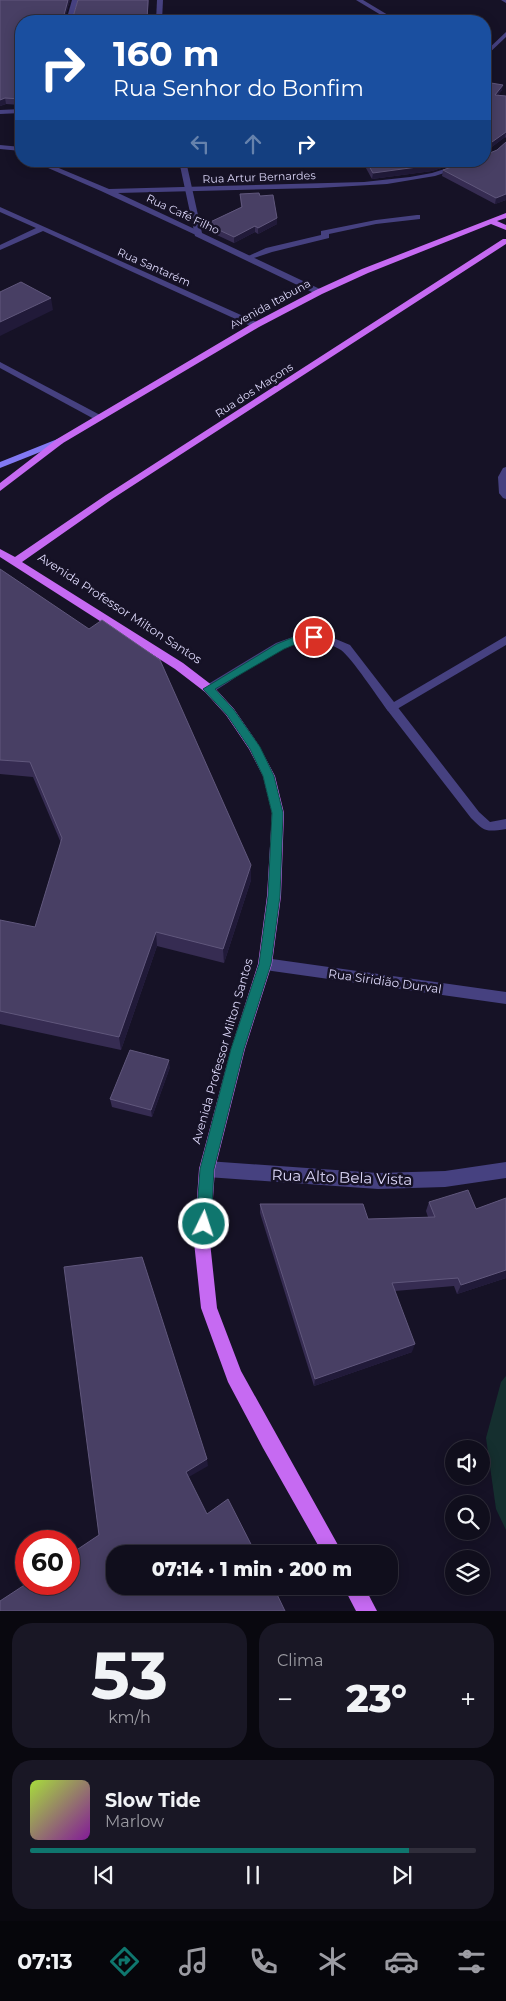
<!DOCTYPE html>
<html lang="pt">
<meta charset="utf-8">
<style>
:root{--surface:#100e1c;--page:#191725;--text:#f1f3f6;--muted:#9c9ca3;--line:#302e3b;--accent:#0f766e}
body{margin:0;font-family:Montserrat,sans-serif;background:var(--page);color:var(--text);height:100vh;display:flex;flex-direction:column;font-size:19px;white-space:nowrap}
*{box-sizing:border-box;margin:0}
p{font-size:16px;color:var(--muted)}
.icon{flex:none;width:28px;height:28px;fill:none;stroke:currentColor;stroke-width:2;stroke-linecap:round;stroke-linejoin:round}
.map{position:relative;height:1611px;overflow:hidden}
.drawer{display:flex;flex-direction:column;gap:12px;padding:12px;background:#09080f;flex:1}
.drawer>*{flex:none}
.hud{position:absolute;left:15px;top:15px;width:476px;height:152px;border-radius:20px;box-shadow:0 2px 12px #0003,0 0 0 1px var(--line);background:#1a4fa0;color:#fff;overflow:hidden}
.fabs{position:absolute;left:445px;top:1440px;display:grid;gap:10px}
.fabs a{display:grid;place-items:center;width:45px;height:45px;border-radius:50%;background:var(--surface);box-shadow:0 2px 12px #0003,0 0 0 1px var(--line);font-size:25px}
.speed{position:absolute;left:15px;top:1530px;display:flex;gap:10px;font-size:25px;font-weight:700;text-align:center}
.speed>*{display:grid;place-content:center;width:65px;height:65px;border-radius:50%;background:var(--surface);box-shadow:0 2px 12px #0003,0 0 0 1px var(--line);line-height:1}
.speed .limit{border:8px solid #d22;background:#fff;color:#111}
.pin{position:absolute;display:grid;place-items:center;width:42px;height:42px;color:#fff;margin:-21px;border:2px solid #fff;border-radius:50%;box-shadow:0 1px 5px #0007}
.me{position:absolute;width:55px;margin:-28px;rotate:4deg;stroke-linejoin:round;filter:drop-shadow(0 0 4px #0008)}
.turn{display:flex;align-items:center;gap:18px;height:105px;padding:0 15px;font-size:22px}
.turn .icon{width:65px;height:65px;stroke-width:2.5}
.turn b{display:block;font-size:35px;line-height:42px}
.lanes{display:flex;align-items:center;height:48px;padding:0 15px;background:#0003;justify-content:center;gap:25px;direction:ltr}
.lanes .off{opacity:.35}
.big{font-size:38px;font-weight:800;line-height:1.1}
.drawer .widget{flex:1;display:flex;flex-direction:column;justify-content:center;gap:8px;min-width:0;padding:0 18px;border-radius:20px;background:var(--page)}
.drawer .dial{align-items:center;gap:0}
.dial b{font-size:65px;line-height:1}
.song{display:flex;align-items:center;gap:15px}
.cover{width:60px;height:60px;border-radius:8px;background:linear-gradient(135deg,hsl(80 70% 55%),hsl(290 70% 35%))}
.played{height:5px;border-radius:2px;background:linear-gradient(90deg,var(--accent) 85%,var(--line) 85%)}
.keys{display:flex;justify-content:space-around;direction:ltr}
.heat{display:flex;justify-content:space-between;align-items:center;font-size:28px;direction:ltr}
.drawer .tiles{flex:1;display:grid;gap:12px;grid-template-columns:1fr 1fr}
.widget:last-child{grid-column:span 2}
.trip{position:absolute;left:106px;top:1545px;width:292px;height:50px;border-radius:20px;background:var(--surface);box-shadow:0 2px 12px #0003,0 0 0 1px var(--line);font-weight:800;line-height:50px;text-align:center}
.tabs{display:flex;height:80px;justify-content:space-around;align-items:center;background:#06060b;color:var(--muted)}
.tabs .icon{width:35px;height:35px}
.tabs .selected{color:var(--accent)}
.tabs b{font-size:22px;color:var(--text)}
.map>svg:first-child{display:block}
.green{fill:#152f2f}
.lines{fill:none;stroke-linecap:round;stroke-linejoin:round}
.service{fill:#464180;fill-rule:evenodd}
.minor{fill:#464180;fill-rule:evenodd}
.tertiary{fill:#464180;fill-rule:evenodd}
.secondary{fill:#8279f3;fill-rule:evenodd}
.primary{fill:#c66af2;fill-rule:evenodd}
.wall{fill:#362c52}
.shaded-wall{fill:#211a39}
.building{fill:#483f64;stroke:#60577c}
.route{fill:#0f766e;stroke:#0a4d48}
.labels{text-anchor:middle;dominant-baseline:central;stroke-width:5;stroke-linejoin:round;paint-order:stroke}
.far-street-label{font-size:11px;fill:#dfdafc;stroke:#161226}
.street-label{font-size:12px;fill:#dfdafc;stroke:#161226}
.near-street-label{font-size:15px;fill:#dfdafc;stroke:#161226}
</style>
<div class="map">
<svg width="506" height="1611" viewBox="0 0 506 1611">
<rect width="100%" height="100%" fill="#161226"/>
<!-- green -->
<path class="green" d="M506,1376V1530L496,1509L486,1438L501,1382Z"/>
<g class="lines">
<!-- service -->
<g class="service">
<path d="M72,0H78L72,21H66Z"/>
<path d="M501,0H506V3Z"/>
<path d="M417,215H420V219L376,224L329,234V238L272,252L248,260L244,258L266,248L321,235V231L376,220Z"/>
<path d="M506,467V495L504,496L499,493L498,477L503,468Z"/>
<path d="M392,704L396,705L479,812L490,822L506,819V829C486,832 485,832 471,818L388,711L386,708Z"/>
</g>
<!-- minor -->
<g class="minor">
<path d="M356,0H363L398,21H391Z"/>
<path d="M441,14L446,15L437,21H430Z"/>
<path d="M506,32V37L485,57V52Z"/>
<path d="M21,109V113L0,114V110Z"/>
<path d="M0,145L21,147V151L0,149Z"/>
<path d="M32,161H42L109,189L364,182L410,177L432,173L470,161H480L435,176L387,184L318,188L118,193L201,232L202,234L198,236L101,191Z"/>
<path d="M0,207L259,323L260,325L253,327L43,231L0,250V245L36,228L0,212Z"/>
<path d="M501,491H506V499L503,498L499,493Z"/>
<path d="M304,633L326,635L350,645L394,702L506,636V645L392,712L388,711C379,699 351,657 341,650C331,644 315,638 304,641C276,648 239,676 213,692H205L203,689L205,686L276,643Z"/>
<path d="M265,958L506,992V1004L265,970L260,968L258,964L260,960Z"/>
<path d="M207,1161L378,1173L445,1171L506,1162V1178L445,1187L378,1189L207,1177L201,1174L199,1169L201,1164Z"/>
</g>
<!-- tertiary -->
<g class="tertiary">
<path d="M157,0H163L162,21H156Z"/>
<path d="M179,161H186L202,233L322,290V294H316L195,236Z"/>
<path d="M0,362L102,416L104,418L99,421L96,420L0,368Z"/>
</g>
<!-- secondary -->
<path class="secondary" d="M60,438L63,439V443L0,468V462Z"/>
<!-- primary -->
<g class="primary">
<path d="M506,213V218L497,221L506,225V230L491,224L368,273L322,294L259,327L63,443L0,491V483L57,439L253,323L316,290L362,269Z"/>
<path d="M503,239H506V244L112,499L22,562L183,663L213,686L234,709L258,744L275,776L284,813L281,896L272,964L245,1049L215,1169L210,1242L217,1308L241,1371L343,1554H323L263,1448L228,1382L201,1308L194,1242L199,1169L231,1049L258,964L267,896L272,813L263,776L249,749L226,715L205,692L175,669L0,557V549L15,557L106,495Z"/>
<path d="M343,1586H364L377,1611H356Z"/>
</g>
</g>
<!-- wall -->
<g class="wall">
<path d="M0,0H70L65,17H73L149,0L147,21H21V105L6,104L0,106Z"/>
<path d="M485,82L502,90L498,95L506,96V138L505,137L485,152V155L497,150L506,142V200L495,204L442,176L443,170L485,161Z"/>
<path d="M362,161H463L432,171L372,179Z"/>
<path d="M240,194L260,196L277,224L258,234L255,232L234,243L206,230V224L241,207Z"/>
<path d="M0,569L251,880L224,963L157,946L121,1050L0,1024V920L35,927L61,843L33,777L0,774Z"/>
<path d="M170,1067L152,1117L112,1107L110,1099Z"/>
<path d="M506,1198V1278L457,1294L454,1286L395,1291L412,1352L314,1386L260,1213V1204L368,1219L428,1217L426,1211L429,1202L476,1209Z"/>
</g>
<!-- shaded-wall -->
<g class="shaded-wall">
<path d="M68,0H70L64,20V15Z"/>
<path d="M503,85L502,90L495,100V95Z"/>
<path d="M5,98L6,104L0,106V100Z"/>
<path d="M506,132L505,137L485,152V147Z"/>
<path d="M445,161H463L432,171L372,179L373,173Z"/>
<path d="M506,194V200L495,204L496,198Z"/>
<path d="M277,218V224L258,234V228Z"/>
<path d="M255,226V232L234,243V237Z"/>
<path d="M51,298L53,310L0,336V322Z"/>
<path d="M251,865V880L224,963L223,949Z"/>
<path d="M156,932L157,946L121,1050L119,1037Z"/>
<path d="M169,1060L170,1067L152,1117L151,1110Z"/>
<path d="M506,1270V1278L457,1294L461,1285Z"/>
<path d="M415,1344L412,1352L314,1386L315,1379Z"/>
<path d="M207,1459L208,1466L187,1478L186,1472Z"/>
</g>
<!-- building -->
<g class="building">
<path d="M0,0H68L64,15L65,17H73L78,0H148L147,21H21V99L5,98L0,100Z"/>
<path d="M485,82L503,85L495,95L506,96V132L485,147Z"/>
<path d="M506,142V194L496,198L443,170L469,161H485V150V155L497,150Z"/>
<path d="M366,161H445L432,165L373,173Z"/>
<path d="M259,193L260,196L273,195L277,218L258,228L255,226L234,237L206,224L242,207L240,194Z"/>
<path d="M21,282L51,298L0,322V292Z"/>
<path d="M0,569L89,629L102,620L160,660L251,865L223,949L156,932L119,1037L0,1011V920L35,927L62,838L30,762L0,760Z"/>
<path d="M130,1050L169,1060L151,1110L110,1099Z"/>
<path d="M468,1190L476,1209L506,1198V1270L461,1285L458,1278L392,1283L415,1344L315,1379L260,1204H363L368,1219L435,1217L429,1202Z"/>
<path d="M142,1257L207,1459L186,1472L207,1514L228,1499L256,1554H115V1586H273L285,1611H0V1601L26,1584H69V1555L99,1535L64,1267Z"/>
</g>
<!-- route -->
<path class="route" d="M304,633L314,634L319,637L317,639L305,640L284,649L215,689L234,710L260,747L274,776L283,813L280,896L271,964L244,1049L214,1169L211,1224L209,1229L204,1231L198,1229L196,1224L200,1169L231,1049L259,964L268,896L272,813L263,776L250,749L227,715L203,689L277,644Z"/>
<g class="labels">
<!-- far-street labels -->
<g class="far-street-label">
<text transform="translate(259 177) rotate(-2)">Rua Artur Bernardes</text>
<text transform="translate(183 214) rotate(25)">Rua Café Filho</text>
<text transform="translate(154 267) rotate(24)">Rua Santarém</text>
<text transform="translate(270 304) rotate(-29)">Avenida Itabuna</text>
<text transform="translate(254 390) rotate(-33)">Rua dos Maçons</text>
</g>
<!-- street labels -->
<g class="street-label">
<text transform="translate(120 608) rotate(33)">Avenida Professor Milton Santos</text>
<text transform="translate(385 981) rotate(8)">Rua Siridião Durval</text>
<text transform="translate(222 1051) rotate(-74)">Avenida Professor Milton Santos</text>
</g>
<!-- near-street labels -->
<g class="near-street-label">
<text transform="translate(342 1177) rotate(2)">Rua Alto Bela Vista</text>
</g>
</g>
</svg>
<div class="fabs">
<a><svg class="icon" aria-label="sound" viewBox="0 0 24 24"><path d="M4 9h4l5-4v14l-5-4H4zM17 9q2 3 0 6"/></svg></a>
<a><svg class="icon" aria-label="search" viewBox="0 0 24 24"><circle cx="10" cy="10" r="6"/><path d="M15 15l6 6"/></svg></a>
<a><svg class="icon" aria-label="layers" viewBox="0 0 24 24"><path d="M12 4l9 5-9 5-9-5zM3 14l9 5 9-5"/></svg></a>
</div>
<div class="speed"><div class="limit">60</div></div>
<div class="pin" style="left:314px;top:637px;background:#d93025"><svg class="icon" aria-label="arrive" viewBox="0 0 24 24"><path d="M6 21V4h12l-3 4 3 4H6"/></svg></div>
<svg class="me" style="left:204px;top:1224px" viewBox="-20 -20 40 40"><circle r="17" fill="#0f766e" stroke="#fff" stroke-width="3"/><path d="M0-11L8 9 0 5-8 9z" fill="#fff"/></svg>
<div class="trip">07:14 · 1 min · 200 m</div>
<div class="hud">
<div class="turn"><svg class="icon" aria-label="right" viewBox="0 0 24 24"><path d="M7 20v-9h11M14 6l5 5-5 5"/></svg><div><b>160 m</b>Rua Senhor do Bonfim</div></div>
<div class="lanes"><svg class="icon off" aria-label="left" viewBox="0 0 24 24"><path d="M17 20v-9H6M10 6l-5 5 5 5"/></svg><svg class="icon off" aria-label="ahead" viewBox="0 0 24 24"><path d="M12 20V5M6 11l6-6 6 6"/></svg><svg class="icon" aria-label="right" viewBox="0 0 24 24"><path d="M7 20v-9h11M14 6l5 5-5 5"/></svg></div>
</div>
</div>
<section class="drawer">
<div class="tiles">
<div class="widget dial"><b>53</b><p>km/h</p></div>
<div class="widget"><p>Clima</p>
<div class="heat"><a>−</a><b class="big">23°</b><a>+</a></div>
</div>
<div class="widget">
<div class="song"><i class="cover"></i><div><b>Slow Tide</b><p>Marlow</p></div></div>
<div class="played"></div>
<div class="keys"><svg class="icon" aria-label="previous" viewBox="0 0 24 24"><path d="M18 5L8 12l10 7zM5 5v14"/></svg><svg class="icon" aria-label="pause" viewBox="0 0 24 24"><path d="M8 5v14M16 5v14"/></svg><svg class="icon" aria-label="next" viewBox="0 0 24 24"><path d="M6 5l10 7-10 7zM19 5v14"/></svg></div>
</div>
</div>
</section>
<nav class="tabs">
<b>07:13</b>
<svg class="icon selected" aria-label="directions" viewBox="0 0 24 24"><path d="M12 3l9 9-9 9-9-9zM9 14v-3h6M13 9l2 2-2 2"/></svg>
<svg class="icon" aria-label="music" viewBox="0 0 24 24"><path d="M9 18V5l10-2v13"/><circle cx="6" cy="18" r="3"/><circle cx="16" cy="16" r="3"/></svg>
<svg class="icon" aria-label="phone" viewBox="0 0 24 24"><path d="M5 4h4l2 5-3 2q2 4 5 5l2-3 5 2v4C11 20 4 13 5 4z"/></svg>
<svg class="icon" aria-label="climate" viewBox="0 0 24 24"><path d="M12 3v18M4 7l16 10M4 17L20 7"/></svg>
<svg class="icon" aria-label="car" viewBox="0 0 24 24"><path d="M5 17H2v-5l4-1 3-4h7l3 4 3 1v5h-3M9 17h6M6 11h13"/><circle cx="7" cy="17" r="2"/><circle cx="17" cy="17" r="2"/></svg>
<svg class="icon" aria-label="filters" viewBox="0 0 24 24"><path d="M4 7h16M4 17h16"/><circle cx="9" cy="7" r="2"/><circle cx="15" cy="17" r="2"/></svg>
</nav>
